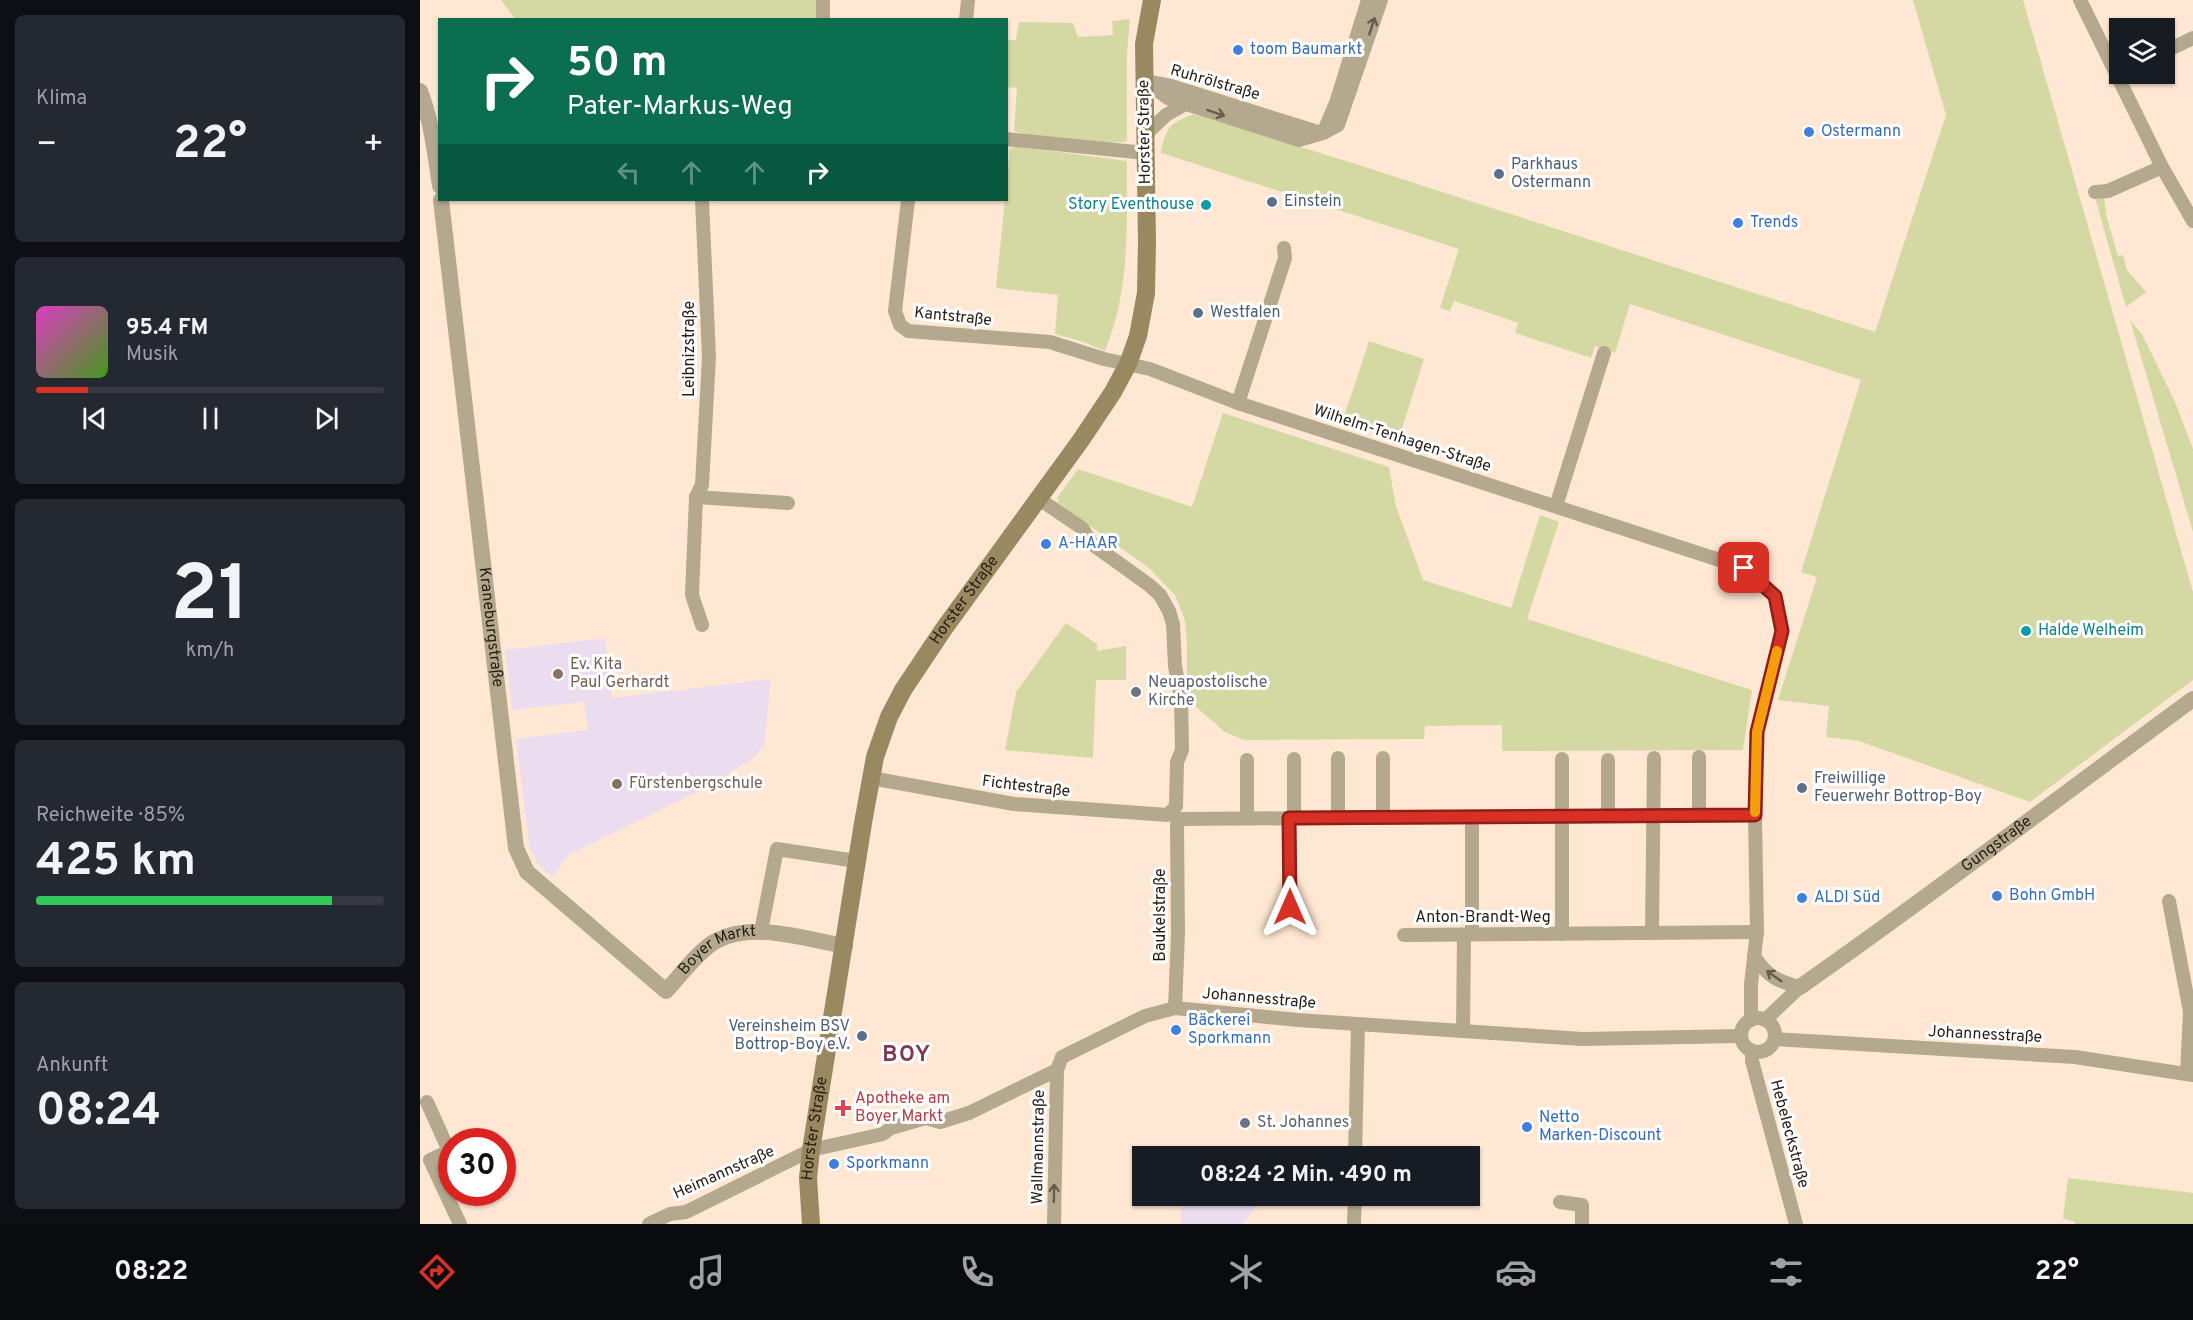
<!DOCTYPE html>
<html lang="de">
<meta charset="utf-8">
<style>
:root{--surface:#171b24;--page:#242831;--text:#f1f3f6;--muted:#9ea1a6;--line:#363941;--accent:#d93025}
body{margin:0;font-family:Overpass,sans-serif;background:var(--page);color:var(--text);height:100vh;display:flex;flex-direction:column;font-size:22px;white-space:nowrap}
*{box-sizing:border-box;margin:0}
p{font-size:20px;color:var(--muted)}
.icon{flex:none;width:33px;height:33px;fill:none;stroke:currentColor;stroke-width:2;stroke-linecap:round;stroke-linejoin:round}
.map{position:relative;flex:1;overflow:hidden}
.panel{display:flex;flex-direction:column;gap:15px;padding:15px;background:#0d0f14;width:420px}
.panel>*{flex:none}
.top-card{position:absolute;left:18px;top:18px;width:570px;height:183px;border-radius:0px;box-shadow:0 2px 4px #0004;background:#0b6e4f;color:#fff;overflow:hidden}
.tools{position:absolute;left:1689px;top:18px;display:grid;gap:12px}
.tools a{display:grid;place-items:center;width:66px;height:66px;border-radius:0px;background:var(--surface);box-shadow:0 2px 4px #0004;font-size:30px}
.speed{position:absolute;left:18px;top:1128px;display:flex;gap:12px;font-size:30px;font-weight:700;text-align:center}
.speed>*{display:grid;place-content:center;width:78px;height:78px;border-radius:50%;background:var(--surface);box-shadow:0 2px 4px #0004;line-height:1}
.speed .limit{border:9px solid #d22;background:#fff;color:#111}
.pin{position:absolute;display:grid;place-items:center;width:51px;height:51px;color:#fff;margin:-26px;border-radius:12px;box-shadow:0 3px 9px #0006}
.me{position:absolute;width:66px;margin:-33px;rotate:0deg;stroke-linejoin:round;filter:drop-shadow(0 0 4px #0008)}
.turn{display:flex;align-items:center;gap:21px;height:126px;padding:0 30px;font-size:27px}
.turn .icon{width:78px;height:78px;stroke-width:2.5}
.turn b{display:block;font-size:42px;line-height:51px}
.lanes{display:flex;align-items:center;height:57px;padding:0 30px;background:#0003;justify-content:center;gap:30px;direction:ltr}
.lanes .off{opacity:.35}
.big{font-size:45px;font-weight:700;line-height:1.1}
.panel .card{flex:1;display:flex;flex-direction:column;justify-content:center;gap:9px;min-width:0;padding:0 21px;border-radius:9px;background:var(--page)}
.panel .dial{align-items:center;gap:0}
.dial b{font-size:78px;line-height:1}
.song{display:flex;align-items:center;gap:18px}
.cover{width:72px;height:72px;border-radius:9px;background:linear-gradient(135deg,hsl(310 70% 55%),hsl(100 70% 35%))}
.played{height:6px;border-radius:3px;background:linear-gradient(90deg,var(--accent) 15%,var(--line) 15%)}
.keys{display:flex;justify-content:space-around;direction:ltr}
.heat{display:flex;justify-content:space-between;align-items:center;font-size:33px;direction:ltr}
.charge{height:9px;border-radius:4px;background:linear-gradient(90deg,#34c759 85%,var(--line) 0)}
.trip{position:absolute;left:712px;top:1146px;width:348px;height:60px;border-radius:0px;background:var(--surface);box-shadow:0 2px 4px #0004;font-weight:700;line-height:60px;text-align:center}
.tab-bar{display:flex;height:96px;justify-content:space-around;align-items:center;background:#090b0e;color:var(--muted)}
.tab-bar .icon{width:42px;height:42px}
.tab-bar .on{color:var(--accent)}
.tab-bar b{font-size:27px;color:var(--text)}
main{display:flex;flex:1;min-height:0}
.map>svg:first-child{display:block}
.education{fill:#ecdcef}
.green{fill:#d4d8a3}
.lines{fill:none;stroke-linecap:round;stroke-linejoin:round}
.minor{stroke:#b4a98f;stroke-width:14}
.tertiary{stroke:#b4a98f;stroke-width:16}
.secondary{stroke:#998961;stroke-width:18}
.oneway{stroke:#665c4b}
.route-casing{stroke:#8d1f18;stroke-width:15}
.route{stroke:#d93025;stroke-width:10}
.slow{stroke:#f59e0b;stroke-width:10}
.shop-dot{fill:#3f7fe0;stroke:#fff;stroke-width:2}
.service-dot{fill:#5c6f8a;stroke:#fff;stroke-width:2}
.culture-dot{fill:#0f9aa8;stroke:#fff;stroke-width:2}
.education-dot{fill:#8d6e63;stroke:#fff;stroke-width:2}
.worship-dot{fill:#6b7280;stroke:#fff;stroke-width:2}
.health-dot{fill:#e0444e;stroke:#fff;stroke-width:2}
.labels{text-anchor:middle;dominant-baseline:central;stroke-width:6;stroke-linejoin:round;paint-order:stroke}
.shop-label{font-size:16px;fill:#366cbe;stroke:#fff;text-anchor:start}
.street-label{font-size:16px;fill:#271d13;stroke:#fff}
.service-label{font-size:16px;fill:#4e5e75;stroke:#fff;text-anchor:start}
.culture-label{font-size:16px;fill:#0d838f;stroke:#fff;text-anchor:end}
.education-label{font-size:16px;fill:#785e54;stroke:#fff;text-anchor:start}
.worship-label{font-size:16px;fill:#5b616d;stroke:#fff;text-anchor:start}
.health-label{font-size:16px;fill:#be3a42;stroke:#fff;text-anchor:start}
.district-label{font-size:22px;font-weight:bold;letter-spacing:1.5px;fill:#7e3953;stroke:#fff}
</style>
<main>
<section class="panel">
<div class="card"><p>Klima</p>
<div class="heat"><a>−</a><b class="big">22°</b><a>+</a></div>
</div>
<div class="card">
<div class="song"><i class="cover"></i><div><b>95.4 FM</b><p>Musik</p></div></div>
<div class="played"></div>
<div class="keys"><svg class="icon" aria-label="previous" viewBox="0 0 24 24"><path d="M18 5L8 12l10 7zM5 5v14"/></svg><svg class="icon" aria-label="pause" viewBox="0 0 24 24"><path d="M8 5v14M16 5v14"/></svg><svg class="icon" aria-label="next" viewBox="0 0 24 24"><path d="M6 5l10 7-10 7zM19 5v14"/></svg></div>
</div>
<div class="card dial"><b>21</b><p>km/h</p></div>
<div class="card"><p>Reichweite · 85%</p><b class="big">425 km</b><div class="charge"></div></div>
<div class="card"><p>Ankunft</p><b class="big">08:24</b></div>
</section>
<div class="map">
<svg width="1773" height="1224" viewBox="0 0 1773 1224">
<rect width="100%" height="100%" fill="#ffe8d3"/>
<!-- education -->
<g class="education">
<path d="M185,638L192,698L351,679L344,745L331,760L279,791L149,855L132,877L119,865L110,849L96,739L168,730L164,702L92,710L85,650Z"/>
<path d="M761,1196H845L822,1224H761Z"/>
</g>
<!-- green -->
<g class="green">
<path d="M81,0H399V19H95Z"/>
<path d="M1493,0H1603L1773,592V680L1610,802L1439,741L1406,737L1409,706L1358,700L1397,577L1381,572L1441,380L1210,304L1195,353L1175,346L1171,358L1095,333L1098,323L1034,301L1030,311L1020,308L1039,249L741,153C745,128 751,122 774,114L942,166L1455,332L1526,115Z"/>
<path d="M710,19L707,53V141C698,146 606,136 594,131L597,88L587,87V40H596L599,22L653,23L658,37L693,35L692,21Z"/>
<path d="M594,146L707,161C707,226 710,290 685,351L664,342L635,334L638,295L576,288L590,150Z"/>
<path d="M1674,194L1684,197L1687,218L1698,256L1703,255L1707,270L1726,292L1706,307Z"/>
<path d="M1710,320L1722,334L1755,402L1773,449V532Z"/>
<path d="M949,341L1004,359L978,441L922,423Z"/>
<path d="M803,413L969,467L976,506L1003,580L1091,608L1120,515L1139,522L1107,619L1332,690L1323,750L1082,751V725L1005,726L1004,739L824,740L805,732L767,699V645L765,620L755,595L729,568L639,504L637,498L658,469L772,507Z"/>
<path d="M646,623L677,644V651L706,646V680H676L673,758L585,750L596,692Z"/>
<path d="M1648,1178L1773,1193V1224H1655V1222L1643,1218Z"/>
</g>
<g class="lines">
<!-- minor -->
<g class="minor">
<path d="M1660,0L1742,167L1773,221"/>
<path d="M403,20V0"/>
<path d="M546,20L548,0"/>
<path d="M1744,52L1773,38"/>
<path d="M724,81L748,98L879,140L903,133L918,125L961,0"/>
<path d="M730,82L751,86L901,133"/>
<path d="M903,133L916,103L948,0"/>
<path d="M725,135L746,115L767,103"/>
<path d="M586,139L726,153"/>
<path d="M1675,192L1688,191L1742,167"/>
<path d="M488,200L475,311L480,325L488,331L630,342L684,359L730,369L818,403L1324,568L1355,596L1362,631L1337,732L1335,815L1337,932L1331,984V1020"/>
<path d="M818,403L865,258L864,248"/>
<path d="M276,497L368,503"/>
<path d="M1136,506L1184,353"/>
<path d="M282,625L272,595L276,497L282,485L289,357L282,200"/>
<path d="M1279,757V815"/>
<path d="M827,760V818"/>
<path d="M451,778L594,804L748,815L756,806L757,762L762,750L761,698L755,666L753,624L749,611L740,595L729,585L672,544L662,528L619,499"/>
<path d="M1188,816V760"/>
<path d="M918,817V758"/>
<path d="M963,817V758"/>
<path d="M1052,817V934"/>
<path d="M869,818L870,907"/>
<path d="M874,818V759"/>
<path d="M1749,901L1770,1012L1767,1074"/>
<path d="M341,931L357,849L436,861"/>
<path d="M1232,933L1234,758"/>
<path d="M1142,934V759"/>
<path d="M984,935L1337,932"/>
<path d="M1334,956C1347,976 1358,982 1380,987"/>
<path d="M755,1008L758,934L757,825L761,819L1335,815"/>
<circle cx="1338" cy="1035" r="17"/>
<path d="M1345,1020L1380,987"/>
<path d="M1043,1031L1044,935"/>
<path d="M1355,1039L1655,1057L1773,1075"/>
<path d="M1332,1052V1061L1376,1224"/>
<path d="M7,1102L29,1151L10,1160L40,1224"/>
<path d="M935,1156L938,1024"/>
<path d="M1140,1202L1162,1205V1224"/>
<path d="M229,1224L250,1214L266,1212L391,1150L463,1134L471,1128L506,1118L520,1122L549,1113L637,1070"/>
<path d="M634,1224L637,1070L642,1057L725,1016L755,1008L878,1020L1162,1039L1320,1036"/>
<path d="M934,1224L935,1196"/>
</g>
<!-- tertiary -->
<g class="tertiary">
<path d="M0,91C12,122 15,154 20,186"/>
<path id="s1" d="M21,200L96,848L107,872L246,991C259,977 280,949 296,941C333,921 385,939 425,946"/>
<path id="s2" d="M1380,987C1513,894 1642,795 1773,699"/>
</g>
<!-- secondary -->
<path class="secondary" id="s3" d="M391,1224L388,1178L391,1150L443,823L455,757L469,717L483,690L523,630L661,440L693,392L708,364L718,336L726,293L727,242L724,44L732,0"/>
</g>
<!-- one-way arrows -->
<defs><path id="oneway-shaft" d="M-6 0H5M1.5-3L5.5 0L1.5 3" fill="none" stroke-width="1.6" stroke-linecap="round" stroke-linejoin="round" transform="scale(1.5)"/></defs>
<g class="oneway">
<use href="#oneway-shaft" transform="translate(952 26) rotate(-72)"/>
<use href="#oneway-shaft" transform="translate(796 113) rotate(18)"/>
<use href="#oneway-shaft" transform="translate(1354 976) rotate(-145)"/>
<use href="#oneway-shaft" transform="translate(634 1193) rotate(-89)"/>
</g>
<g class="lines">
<defs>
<path id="route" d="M870,907L869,818L1335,815L1337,732L1362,631L1355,596L1324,568"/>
</defs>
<!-- route casing -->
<use href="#route" class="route-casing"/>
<!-- route -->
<use href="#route" class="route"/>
<!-- slow -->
<path class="slow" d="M1335,812L1337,732L1357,651"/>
</g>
<!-- markers -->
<g class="shop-dot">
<circle cx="818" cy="50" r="6"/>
<circle cx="1389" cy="132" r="6"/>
<circle cx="1318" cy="223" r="6"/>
<circle cx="626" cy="544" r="6"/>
<circle cx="1577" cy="896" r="6"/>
<circle cx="1382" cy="898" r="6"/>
<circle cx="756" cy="1030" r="6"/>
<circle cx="1107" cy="1127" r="6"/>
<circle cx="414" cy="1164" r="6"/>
</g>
<g class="service-dot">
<circle cx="1079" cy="174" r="6"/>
<circle cx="852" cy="202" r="6"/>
<circle cx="778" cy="313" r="6"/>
<circle cx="1382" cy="788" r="6"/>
<circle cx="442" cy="1036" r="6"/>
</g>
<g class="culture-dot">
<circle cx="786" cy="205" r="6"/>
<circle cx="1606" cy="631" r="6"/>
</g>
<g class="education-dot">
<circle cx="138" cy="674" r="6"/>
<circle cx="197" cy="784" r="6"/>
</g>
<g class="worship-dot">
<circle cx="716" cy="692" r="6"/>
<circle cx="825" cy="1123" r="6"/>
</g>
<path class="health-dot" d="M420 1099h6v6h6v6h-6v6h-6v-6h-6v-6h6z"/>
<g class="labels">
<!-- shop labels -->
<g class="shop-label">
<text x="830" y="50">toom Baumarkt</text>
<text x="1401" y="132">Ostermann</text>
<text x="1330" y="223">Trends</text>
<text x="638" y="544">A-HAAR</text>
<text x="1589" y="896">Bohn GmbH</text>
<text x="1394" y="898">ALDI Süd</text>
<text x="768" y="1021">Bäckerei<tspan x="768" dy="18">Sporkmann</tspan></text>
<text x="1119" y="1118">Netto<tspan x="1119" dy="18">Marken-Discount</tspan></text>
<text x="426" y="1164">Sporkmann</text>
</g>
<!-- street labels -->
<g class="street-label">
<text transform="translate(795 83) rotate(16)">Ruhrölstraße</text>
<text transform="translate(725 132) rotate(-91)">Horster Straße</text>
<text transform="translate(533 317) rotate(6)">Kantstraße</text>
<text transform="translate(270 349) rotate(-90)">Leibnizstraße</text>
<text transform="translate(982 439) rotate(18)">Wilhelm-Tenhagen-Straße</text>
<text stroke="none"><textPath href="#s3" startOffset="654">Horster Straße</textPath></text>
<text stroke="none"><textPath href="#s1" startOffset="430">Kraneburgstraße</textPath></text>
<text transform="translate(606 787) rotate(7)">Fichtestraße</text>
<text stroke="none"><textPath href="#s2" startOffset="243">Gungstraße</textPath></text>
<text transform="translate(741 915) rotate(-90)">Baukelstraße</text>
<text x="1063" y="918">Anton-Brandt-Weg</text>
<text stroke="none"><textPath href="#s1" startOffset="930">Boyer Markt</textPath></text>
<text transform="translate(839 999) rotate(5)">Johannesstraße</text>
<text transform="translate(1565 1035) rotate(3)">Johannesstraße</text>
<text stroke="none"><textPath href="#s3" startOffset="96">Horster Straße</textPath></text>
<text transform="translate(1369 1134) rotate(75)">Hebeleckstraße</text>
<text transform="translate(619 1147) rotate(-89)">Wallmannstraße</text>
<text transform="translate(304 1173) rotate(-24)">Heimannstraße</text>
</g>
<!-- service labels -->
<g class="service-label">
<text x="1091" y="165">Parkhaus<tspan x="1091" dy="18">Ostermann</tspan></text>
<text x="864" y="202">Einstein</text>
<text x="790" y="313">Westfalen</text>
<text x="1394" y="779">Freiwillige<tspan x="1394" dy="18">Feuerwehr Bottrop-Boy</tspan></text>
<text x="430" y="1027" text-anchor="end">Vereinsheim BSV<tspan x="430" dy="18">Bottrop-Boy e.V.</tspan></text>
</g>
<!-- culture labels -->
<g class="culture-label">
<text x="774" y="205">Story Eventhouse</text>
<text x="1618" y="631" text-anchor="start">Halde Welheim</text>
</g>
<!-- education labels -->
<g class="education-label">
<text x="150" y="665">Ev. Kita<tspan x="150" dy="18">Paul Gerhardt</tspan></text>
<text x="209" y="784">Fürstenbergschule</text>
</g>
<!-- worship labels -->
<g class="worship-label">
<text x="728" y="683">Neuapostolische<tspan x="728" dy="18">Kirche</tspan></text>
<text x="837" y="1123">St. Johannes</text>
</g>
<!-- health labels -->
<g class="health-label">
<text x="435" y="1099">Apotheke am<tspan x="435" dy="18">Boyer Markt</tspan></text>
</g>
<!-- district labels -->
<g class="district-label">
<text x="487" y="1055">BOY</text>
</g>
</g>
</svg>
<div class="tools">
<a><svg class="icon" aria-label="layers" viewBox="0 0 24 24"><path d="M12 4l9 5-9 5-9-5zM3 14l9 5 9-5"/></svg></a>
</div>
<div class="speed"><div class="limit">30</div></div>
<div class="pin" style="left:1324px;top:568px;background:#d93025"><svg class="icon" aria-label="arrive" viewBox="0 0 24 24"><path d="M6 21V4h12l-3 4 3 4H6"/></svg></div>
<svg class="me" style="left:870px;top:907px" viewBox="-20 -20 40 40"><path d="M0-17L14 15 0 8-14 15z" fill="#d93025" stroke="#fff" stroke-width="4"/></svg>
<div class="trip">08:24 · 2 Min. · 490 m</div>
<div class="top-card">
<div class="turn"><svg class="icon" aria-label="right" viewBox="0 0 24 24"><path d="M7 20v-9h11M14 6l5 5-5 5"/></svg><div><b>50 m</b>Pater-Markus-Weg</div></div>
<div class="lanes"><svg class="icon off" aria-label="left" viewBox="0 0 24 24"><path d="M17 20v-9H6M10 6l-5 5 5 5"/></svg><svg class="icon off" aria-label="ahead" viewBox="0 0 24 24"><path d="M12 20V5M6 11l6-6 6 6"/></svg><svg class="icon off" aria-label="ahead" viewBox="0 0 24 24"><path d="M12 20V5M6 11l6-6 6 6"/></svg><svg class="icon" aria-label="right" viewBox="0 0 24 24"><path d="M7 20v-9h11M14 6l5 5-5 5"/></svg></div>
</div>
</div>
</main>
<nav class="tab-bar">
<b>08:22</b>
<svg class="icon on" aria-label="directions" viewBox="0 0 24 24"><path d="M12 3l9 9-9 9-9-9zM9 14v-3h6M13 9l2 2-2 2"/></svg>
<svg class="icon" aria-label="music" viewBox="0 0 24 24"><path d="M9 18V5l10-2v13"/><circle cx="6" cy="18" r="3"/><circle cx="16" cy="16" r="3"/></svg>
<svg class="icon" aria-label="phone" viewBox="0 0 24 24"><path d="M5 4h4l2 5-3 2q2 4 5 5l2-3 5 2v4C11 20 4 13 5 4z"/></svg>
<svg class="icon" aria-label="climate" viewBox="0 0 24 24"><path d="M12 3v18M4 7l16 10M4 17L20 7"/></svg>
<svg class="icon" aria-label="car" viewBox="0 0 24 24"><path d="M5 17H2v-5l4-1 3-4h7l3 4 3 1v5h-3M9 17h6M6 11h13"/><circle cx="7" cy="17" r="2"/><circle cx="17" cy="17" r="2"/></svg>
<svg class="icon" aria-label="filters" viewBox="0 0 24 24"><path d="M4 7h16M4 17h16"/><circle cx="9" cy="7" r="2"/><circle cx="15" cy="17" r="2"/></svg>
<b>22°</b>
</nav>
